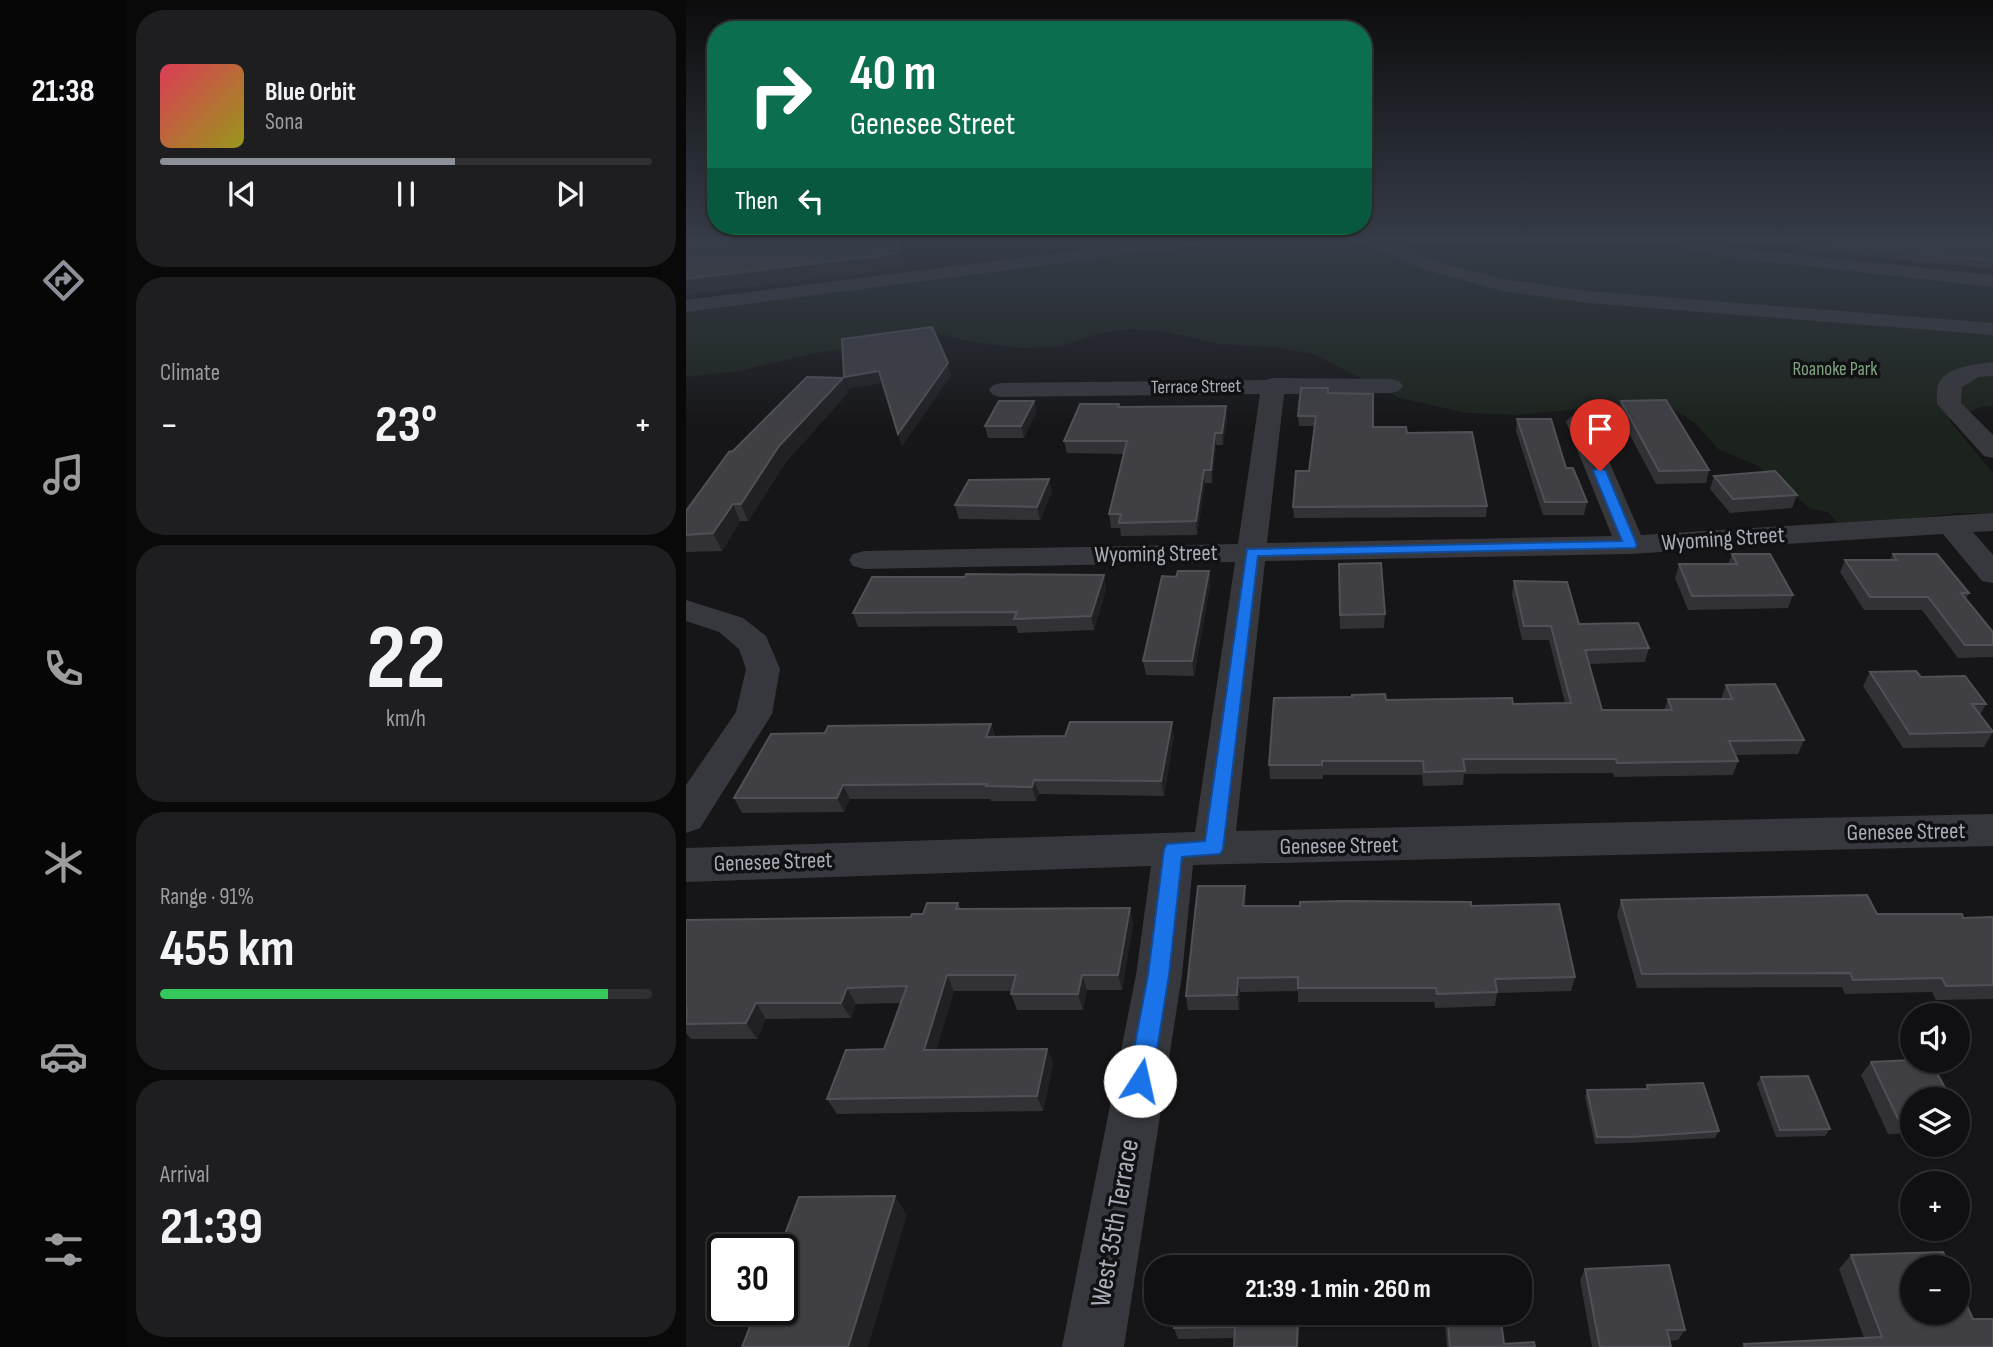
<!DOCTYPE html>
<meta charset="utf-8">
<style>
:root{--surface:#101012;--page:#1e1e20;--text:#f1f3f6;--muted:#9c9d9f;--line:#303032;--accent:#8c9099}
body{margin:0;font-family:"Sofia Sans Condensed",sans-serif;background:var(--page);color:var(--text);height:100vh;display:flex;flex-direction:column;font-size:26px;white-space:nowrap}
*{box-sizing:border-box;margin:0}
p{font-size:23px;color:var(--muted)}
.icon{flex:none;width:38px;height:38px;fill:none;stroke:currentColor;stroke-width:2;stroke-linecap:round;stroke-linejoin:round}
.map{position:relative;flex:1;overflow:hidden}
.drawer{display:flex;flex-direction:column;gap:10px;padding:10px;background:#09090a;width:560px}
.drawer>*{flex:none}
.banner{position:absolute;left:21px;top:21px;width:665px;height:214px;border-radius:28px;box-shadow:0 2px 5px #0004,0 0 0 2px var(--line);background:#0b6e4f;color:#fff;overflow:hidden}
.controls{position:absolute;left:1214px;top:1003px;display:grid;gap:14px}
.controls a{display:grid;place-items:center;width:70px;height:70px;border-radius:50%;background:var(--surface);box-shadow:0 2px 5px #0004,0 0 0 2px var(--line);font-size:35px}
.speed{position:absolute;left:21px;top:1234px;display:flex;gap:14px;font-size:35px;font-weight:700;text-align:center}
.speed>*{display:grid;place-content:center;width:91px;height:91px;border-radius:50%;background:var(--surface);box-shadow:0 2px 5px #0004,0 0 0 2px var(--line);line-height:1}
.speed .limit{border:4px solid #111;border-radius:10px;background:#fff;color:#111}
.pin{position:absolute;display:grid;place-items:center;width:60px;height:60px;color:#fff;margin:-72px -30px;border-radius:50% 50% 50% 0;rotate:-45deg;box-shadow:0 0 7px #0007}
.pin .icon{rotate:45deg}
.me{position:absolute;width:77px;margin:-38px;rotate:10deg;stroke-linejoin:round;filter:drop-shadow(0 0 5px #0008)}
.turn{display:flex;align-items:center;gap:24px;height:147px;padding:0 28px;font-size:32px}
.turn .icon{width:91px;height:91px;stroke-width:2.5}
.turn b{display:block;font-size:49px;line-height:60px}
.then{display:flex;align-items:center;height:66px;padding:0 28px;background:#0003;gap:14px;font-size:26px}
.big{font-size:52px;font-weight:700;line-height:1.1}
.drawer .card{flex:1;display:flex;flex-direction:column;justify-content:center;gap:10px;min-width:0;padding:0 24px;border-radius:28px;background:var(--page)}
.drawer .dial{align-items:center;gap:0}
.dial b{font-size:91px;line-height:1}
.song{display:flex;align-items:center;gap:21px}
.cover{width:84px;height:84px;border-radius:10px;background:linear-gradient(135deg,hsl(350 70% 55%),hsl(60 70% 35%))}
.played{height:7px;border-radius:4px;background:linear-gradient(90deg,var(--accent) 60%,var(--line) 60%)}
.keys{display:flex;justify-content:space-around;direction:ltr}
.heat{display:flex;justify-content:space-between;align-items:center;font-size:38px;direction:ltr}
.charge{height:10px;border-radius:5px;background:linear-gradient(90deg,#34c759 91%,var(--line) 0)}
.trip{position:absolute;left:458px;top:1255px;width:388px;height:70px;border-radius:28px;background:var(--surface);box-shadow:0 2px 5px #0004,0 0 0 2px var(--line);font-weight:700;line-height:70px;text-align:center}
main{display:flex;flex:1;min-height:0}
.tabs{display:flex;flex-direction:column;width:126px;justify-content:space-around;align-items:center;background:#060607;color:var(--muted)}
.tabs .icon{width:49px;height:49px}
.tabs .active{color:var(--accent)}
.tabs b{font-size:32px;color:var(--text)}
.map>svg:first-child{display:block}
.green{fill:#1c231d}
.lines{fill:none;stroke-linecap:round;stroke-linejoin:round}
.minor{fill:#37383d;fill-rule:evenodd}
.wall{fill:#323236}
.shaded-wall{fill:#212124}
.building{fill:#3f3f44;stroke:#4f5156;stroke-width:2}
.route{fill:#1a73e8;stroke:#114b97;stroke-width:2}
.labels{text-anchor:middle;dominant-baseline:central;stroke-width:7;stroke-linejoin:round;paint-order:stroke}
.far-park-label{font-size:19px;fill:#7fa381;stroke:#111113}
.far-street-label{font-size:19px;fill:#a8adb8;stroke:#111113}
.street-label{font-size:23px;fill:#a8adb8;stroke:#111113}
.near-street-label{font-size:28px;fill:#a8adb8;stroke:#111113}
</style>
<main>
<nav class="tabs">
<b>21:38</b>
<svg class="icon active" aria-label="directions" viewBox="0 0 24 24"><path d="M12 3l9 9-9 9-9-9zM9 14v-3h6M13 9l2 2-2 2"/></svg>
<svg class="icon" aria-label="music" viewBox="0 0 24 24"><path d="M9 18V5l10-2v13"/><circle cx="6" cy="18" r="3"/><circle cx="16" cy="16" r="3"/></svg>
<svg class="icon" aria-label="phone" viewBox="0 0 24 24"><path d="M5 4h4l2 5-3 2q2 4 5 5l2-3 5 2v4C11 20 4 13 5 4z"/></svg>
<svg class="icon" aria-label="climate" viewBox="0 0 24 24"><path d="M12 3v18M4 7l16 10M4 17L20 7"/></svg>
<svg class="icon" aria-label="car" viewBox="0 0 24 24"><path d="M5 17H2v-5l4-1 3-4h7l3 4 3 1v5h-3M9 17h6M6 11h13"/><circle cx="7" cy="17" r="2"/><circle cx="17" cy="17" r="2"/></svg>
<svg class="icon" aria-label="filters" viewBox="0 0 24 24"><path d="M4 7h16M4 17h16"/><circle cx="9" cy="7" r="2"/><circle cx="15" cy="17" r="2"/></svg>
</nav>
<section class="drawer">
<div class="card">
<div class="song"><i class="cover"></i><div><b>Blue Orbit</b><p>Sona</p></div></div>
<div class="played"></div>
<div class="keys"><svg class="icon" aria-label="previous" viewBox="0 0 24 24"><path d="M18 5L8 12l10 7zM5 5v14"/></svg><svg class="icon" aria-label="pause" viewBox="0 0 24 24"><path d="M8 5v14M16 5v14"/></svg><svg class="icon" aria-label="next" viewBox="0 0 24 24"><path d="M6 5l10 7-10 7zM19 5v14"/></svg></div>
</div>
<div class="card"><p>Climate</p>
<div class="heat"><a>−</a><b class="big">23°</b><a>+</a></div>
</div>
<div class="card dial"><b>22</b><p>km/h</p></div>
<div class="card"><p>Range · 91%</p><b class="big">455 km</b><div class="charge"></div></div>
<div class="card"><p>Arrival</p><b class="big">21:39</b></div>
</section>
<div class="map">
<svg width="1307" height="1347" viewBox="0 0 1307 1347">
<rect width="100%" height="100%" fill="#161618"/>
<!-- green -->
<path class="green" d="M545,240H1025L1056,256L1307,286V406L1295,407L1263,420L1307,473V513H1272L1155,526L1142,512L1125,509L1072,466L1032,449L1009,423L983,406L947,404L831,415L781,413L714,398L628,354L588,347L531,344L477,331L443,329L411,334L372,347L337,348L292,343L254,334L130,353L53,371L0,377V311Z"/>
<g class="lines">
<!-- minor -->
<g class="minor">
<path d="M475,240H524L515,245L0,312V300Z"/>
<path d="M674,240H698L754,262L818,279L902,291L1307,323V335L902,303L817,291L740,270L677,244Z"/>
<path d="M983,240H1012L1038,247L1307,275V287L1038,257L986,244Z"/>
<path d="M1307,362V376L1293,377L1276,387L1275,403L1307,435V458L1298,456L1251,404C1251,397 1250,387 1254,381C1264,366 1291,364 1307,362Z"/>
<path d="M587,378L705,379L713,381L717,386L713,391L705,393L598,394L581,543L926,536L880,422L884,417L893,414L902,417L906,422L955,535L1307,513V531L1287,532L1307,555V583L1296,581L1257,534L944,554L579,561L550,831L1307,814V846L507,865L496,975L438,1347H376L450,975L465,866L0,882V848L509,832L549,562L178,569L167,566L163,560L167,554L178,551L552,544L574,394L315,397L307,395L303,390L307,385L315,383L579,380Z"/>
<path d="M0,600L57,618L80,636L94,669L86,714L14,828L0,833V785L50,712L60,669L53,649L33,632L0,621Z"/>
</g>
</g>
<!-- wall -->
<g class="wall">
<path d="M1054,240H1307V269L1118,250L1117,246Z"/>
<path d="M157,378L162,393L100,462L62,521H54L36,551L0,552V511L47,451Z"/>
<path d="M642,393L687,427L721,433L801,506L800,517L608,518L607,507L623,471L629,426H613L612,416Z"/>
<path d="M348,401L350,413L338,438H302L299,426Z"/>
<path d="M935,401L1023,470L1020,483L970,484L932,413Z"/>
<path d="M433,404V407L541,418L537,445H530L526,483H519L511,535L435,536L434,528H425L423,514L438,454L381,453L378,441Z"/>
<path d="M831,419L880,468L901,502L898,515H857L830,431Z"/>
<path d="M1028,476L1111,495L1106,508L1044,513L1024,489Z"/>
<path d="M363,479L366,492L354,520L273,519L269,505Z"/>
<path d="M1046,554L1107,595L1102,608L1002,610L989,578L993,564H1042Z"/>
<path d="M1207,554L1283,593L1280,599L1307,632V657L1272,658L1236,610H1178L1154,572L1159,560H1204Z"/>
<path d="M653,564L699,614L698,628L654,629Z"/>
<path d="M523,571L524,585L508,676L460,675L457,661L490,577Z"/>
<path d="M418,575L420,589L408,630L332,633L330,626L172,627L167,613L279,577Z"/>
<path d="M828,581L893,624L963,648L959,662L903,664L916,710H978L982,699H1035L1040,685L1118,740L1112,754L1049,755L1052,761L1047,775L928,777L927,773L778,774L777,785L737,786L736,775H637V779H584L583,765L700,700L827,704L879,703L863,640H836L826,595Z"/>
<path d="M1184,672L1235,677L1300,704L1294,715L1307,732L1298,747L1217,748L1177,686Z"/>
<path d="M305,724L309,737L488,736L478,796L353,794L350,801H305L304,799H164L158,812L56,813L48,798L139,733Z"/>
<path d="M560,900V906H785L889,977L885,991L811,993L809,1006L749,1008L748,1002H612V991L554,992L553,1010H502L500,996Z"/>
<path d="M935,900L1191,914L1277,918L1307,917V999L1250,1000L1246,992L1159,994L1156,987L951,988L931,915Z"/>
<path d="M272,903L275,909L444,908L447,924L436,990H401L397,1010H331L325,994L326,991H268L250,1050L361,1049L367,1064L357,1111L151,1114L141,1099L198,1049L215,1003L170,1004L165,1018L80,1019L71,1039H5L0,1033V920L225,917Z"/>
<path d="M1185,1062L1227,1099V1133L1202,1134L1175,1075Z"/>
<path d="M1075,1077L1144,1129L1139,1136L1090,1137L1071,1084Z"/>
<path d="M961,1085L1033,1131L1029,1138L944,1143L909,1144L899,1097L901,1090L960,1089Z"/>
<path d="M1165,1255L1287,1319L1307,1347H1056L1058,1344L1178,1338L1153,1269Z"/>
<path d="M899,1269L999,1330L992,1340L984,1341L985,1347H906L894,1280Z"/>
<path d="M613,1312L612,1347H548L549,1338L492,1339L488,1328Z"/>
<path d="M758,1312H814L818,1344L849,1347H761Z"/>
</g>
<!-- shaded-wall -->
<g class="shaded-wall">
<path d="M211,240H212L218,268L0,295V279Z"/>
<path d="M262,363L265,375L216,447L212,434Z"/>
<path d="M193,371L197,383L162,389L158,377Z"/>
<path d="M157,378L162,393L100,462L62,521L55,504L93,446Z"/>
<path d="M348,401L350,413L338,438L335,426Z"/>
<path d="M540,406L541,418L537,445L536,433Z"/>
<path d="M529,433L530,445L526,483L525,470Z"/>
<path d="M518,470L519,483L511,535L510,521Z"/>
<path d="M363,479L366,492L354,520L351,507Z"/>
<path d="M47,504L54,521L36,551L27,533Z"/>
<path d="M523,571L524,585L508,676L506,661Z"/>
<path d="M418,575L420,589L408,630L405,616Z"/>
<path d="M486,722L488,736L478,796L475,781Z"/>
<path d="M305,724L309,739L300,737Z"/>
<path d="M348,780L353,794L350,801L346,787Z"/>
<path d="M157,785L164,799L158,812L151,798Z"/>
<path d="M559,886L560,900L559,921L557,906Z"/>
<path d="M444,908L447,924L436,990L432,975Z"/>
<path d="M261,975L268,991L246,1065L238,1050Z"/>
<path d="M396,975L401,990L397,1010L392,994Z"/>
<path d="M552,978L554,992L553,1010L551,995Z"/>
<path d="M161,988L170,1004L165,1018L155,1003Z"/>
<path d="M70,1003L80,1019L71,1039L60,1023Z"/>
<path d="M361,1049L367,1064L357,1111L351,1096Z"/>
<path d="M209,1196L221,1215L182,1347H162Z"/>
<path d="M541,1254L543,1265V1267H540Z"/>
</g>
<!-- building -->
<g class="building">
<path d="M0,240H211L214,253L0,279Z"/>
<path d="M1120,240H1307V261L1120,242Z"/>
<path d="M246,327L262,363L212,434L193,371L158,377L156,339Z"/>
<path d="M121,377L157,378L93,446L55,504H47L27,533L0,535V511L43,452L47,451Z"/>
<path d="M615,388H642V393L687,394V427H720L721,433L786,432L801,506L607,507L610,471H623L630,416H612Z"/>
<path d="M980,400L1023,470L973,471L935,401Z"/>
<path d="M313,401H348L335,426H299Z"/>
<path d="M394,404H433L432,407L540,406L536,433H529L525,470H518L510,521L433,523L435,514H423L441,441H378Z"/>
<path d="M831,419H865L880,468H887L901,502H859Z"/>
<path d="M1089,471L1111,495L1047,499L1028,476Z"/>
<path d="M363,479L351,507L269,505L283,480Z"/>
<path d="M1046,554H1084L1107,595L1006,596L993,564H1051Z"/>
<path d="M1207,554H1251L1283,593H1275L1307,632V645H1279L1242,597H1184L1159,560H1211Z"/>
<path d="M695,563L699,614L654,615L653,564Z"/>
<path d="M492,571H523L506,661H457L476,576L490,577Z"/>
<path d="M280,574L418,575L405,616L328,619L331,612L167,613L186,577H279Z"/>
<path d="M828,581L881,582L893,624L952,623L963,648L899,650L916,710H986L982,699H1046L1040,685L1089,684L1118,740L1043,741L1052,761L931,763L930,759H777L779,771L738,772L737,761H636V765H583L588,698L666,697V695L699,694L700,700L826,698L827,704L885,703L865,626H838Z"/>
<path d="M1230,671L1235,677L1279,676L1300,704H1286L1307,732L1224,734L1184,672Z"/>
<path d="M384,722H486L475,781L348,780L346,787L300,786L301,784L157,785L151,798H48L85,734L139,733L142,726L305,724L300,737L379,736Z"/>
<path d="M512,886H559L557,906H614V902L659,901L785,902V906L873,904L889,977L809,979L811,992L751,994L750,988H612V977L552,978L551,995L500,996Z"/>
<path d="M1181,895L1191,914H1276L1277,918L1307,917V985L1260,986L1256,978L1167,980L1164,973L956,974L935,900Z"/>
<path d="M241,903H272L270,909L444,908L432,975H396L392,994H325L330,975H261L238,1050L361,1049L351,1096L141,1099L160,1050L198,1049L221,986L161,988L155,1003H70L60,1023L0,1024L1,1008H0V920L225,917L226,914H237Z"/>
<path d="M1227,1060H1244L1265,1099H1227V1120L1213,1121L1185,1062Z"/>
<path d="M1122,1076L1144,1129L1094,1130L1075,1077Z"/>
<path d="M1017,1083L1033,1131L946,1137H911L901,1090L962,1089L961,1085Z"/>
<path d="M209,1196L162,1347H56L71,1309H96V1250H93L113,1197Z"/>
<path d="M1257,1252L1264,1267H1227V1312H1272V1286L1287,1319H1307V1347H1059L1058,1344L1196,1337L1165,1255Z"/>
<path d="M541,1254L540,1267H493L494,1255Z"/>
<path d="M808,1265V1267H759Z"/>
<path d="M983,1265L999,1330H981L985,1347H914L899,1269Z"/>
<path d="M490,1312H612L611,1347H548L549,1327L488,1328Z"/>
<path d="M761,1312H814L818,1344L848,1342L849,1347H764Z"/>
</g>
<!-- sky -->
<linearGradient id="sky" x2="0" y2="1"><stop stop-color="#0c0c0d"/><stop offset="0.56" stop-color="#363c48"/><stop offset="1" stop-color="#363c48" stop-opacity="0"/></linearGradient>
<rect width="1307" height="428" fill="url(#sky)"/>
<!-- route -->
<path class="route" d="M914,467L920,471L951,545L949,548L572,556L537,849L534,854L496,857L483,975L466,1081L462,1089L454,1092L446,1089L442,1081L462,975L478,849L481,844L519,841L561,549L936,541L907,471Z"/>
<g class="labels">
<!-- far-park labels -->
<g class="far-park-label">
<text x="1149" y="369">Roanoke Park</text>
</g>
<!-- far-street labels -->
<g class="far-street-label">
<text transform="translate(510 387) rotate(-1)">Terrace Street</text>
</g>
<!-- street labels -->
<g class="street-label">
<text transform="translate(1037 539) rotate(-4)">Wyoming Street</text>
<text transform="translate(470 554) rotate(-1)">Wyoming Street</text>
<text transform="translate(1220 832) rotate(-1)">Genesee Street</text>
<text transform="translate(653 846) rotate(-1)">Genesee Street</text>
<text transform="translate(87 862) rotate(-2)">Genesee Street</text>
</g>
<!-- near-street labels -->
<g class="near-street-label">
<text transform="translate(429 1223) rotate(-80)">West 35th Terrace</text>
</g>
</g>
</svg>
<div class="controls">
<a><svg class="icon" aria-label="sound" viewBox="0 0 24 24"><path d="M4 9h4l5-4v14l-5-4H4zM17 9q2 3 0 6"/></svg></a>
<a><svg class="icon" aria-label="layers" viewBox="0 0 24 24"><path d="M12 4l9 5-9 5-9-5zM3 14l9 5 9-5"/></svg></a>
<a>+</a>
<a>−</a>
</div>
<div class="speed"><div class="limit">30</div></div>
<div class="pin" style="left:914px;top:471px;background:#d93025"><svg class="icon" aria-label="arrive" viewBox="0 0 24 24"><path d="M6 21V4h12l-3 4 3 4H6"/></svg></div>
<svg class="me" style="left:454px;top:1081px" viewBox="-20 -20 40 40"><circle r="19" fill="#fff"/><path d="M0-13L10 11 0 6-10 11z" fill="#1a73e8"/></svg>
<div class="trip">21:39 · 1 min · 260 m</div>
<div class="banner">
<div class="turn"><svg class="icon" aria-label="right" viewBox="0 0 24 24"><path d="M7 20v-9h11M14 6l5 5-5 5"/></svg><div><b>40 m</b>Genesee Street</div></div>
<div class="then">Then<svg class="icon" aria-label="left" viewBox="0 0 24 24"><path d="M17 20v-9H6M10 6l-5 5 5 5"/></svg></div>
</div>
</div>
</main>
